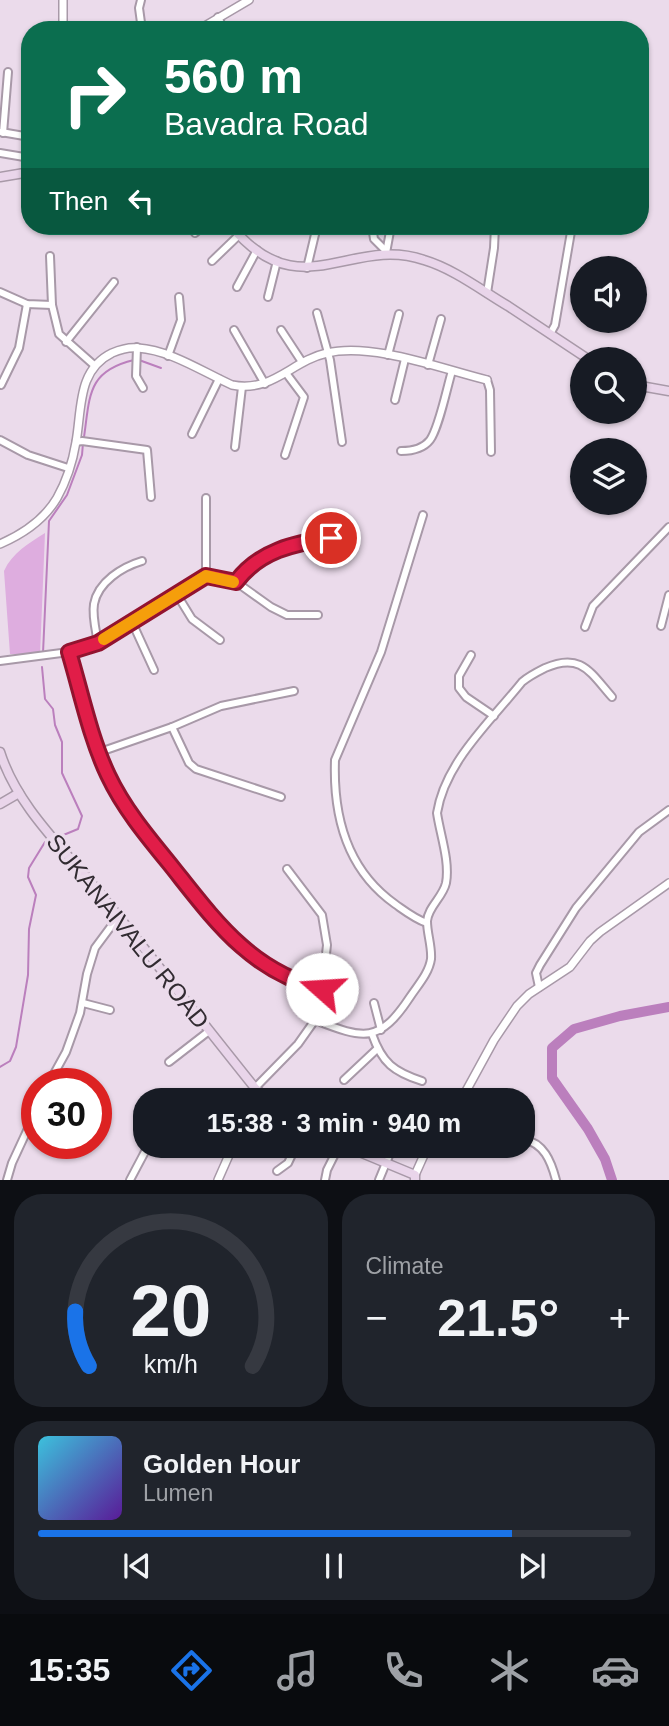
<!DOCTYPE html>
<meta charset="utf-8">
<style>
:root{--surface:#171b24;--page:#20242c;--text:#f1f3f6;--muted:#9ea1a6;--line:#363941;--accent:#1a73e8}
body{margin:0;font-family:Helvetica,sans-serif;background:var(--page);color:var(--text);height:100vh;display:flex;flex-direction:column;font-size:26px;white-space:nowrap}
*{box-sizing:border-box;margin:0}
p{font-size:23px;color:var(--muted)}
.icon{flex:none;width:38px;height:38px;fill:none;stroke:currentColor;stroke-width:2;stroke-linecap:round;stroke-linejoin:round}
.map{position:relative;height:1180px;overflow:hidden}
.details{display:flex;flex-direction:column;gap:14px;padding:14px;background:#0d0f14;flex:1}
.details>*{flex:none}
.guide{position:absolute;left:21px;top:21px;width:628px;height:214px;border-radius:28px;box-shadow:0 2px 5px #0004;background:#0b6e4f;color:#fff;overflow:hidden}
.fabs{position:absolute;left:570px;top:256px;display:grid;gap:14px}
.fabs a{display:grid;place-items:center;width:77px;height:77px;border-radius:50%;background:var(--surface);box-shadow:0 2px 5px #0004;font-size:35px}
.speed{position:absolute;left:21px;top:1068px;display:flex;gap:14px;font-size:35px;font-weight:700;text-align:center}
.speed>*{display:grid;place-content:center;width:91px;height:91px;border-radius:50%;background:var(--surface);box-shadow:0 2px 5px #0004;line-height:1}
.speed .limit{border:10px solid #d22;background:#fff;color:#111}
.pin{position:absolute;display:grid;place-items:center;width:60px;height:60px;color:#fff;margin:-30px;border:4px solid #fff;border-radius:50%;box-shadow:0 2px 7px #0007}
.me{position:absolute;width:77px;margin:-38px;rotate:289deg;stroke-linejoin:round;filter:drop-shadow(0 0 5px #0008)}
.turn{display:flex;align-items:center;gap:24px;height:147px;padding:0 28px;font-size:32px}
.turn .icon{width:91px;height:91px;stroke-width:2.5}
.turn b{display:block;font-size:49px;line-height:60px}
.then{display:flex;align-items:center;height:66px;padding:0 28px;background:#0003;gap:14px;font-size:26px}
.big{font-size:52px;font-weight:600;line-height:1.1}
.details .card{flex:1;display:flex;flex-direction:column;justify-content:center;gap:10px;min-width:0;padding:0 24px;border-radius:28px;background:var(--page)}
.details .dial{align-items:center;gap:0}
.dial svg{height:182px;overflow:visible;fill:none;stroke:var(--line);stroke-width:7;stroke-linecap:round;text-anchor:middle}
.dial text{fill:var(--text);stroke:none}
.song{display:flex;align-items:center;gap:21px}
.cover{width:84px;height:84px;border-radius:10px;background:linear-gradient(135deg,hsl(190 70% 55%),hsl(270 70% 35%))}
.played{height:7px;border-radius:4px;background:linear-gradient(90deg,var(--accent) 80%,var(--line) 80%)}
.keys{display:flex;justify-content:space-around;direction:ltr}
.heat{display:flex;justify-content:space-between;align-items:center;font-size:38px;direction:ltr}
.details .tiles{flex:1;display:grid;gap:14px;grid-template-columns:1fr 1fr}
.card:last-child{grid-column:span 2}
.trip{position:absolute;left:133px;top:1088px;width:402px;height:70px;border-radius:28px;background:var(--surface);box-shadow:0 2px 5px #0004;font-weight:600;line-height:70px;text-align:center}
.menu{display:flex;height:112px;justify-content:space-around;align-items:center;background:#090b0e;color:var(--muted)}
.menu .icon{width:49px;height:49px}
.menu .active{color:var(--accent)}
.menu b{font-size:32px;color:var(--text)}
.map>svg:first-child{display:block}
.green{fill:#deaddf}
.lines{fill:none;stroke-linecap:round;stroke-linejoin:round}
.stream{stroke:#bb7fbd;stroke-width:2}
.river{stroke:#bb7fbd;stroke-width:10}
.minor-casing{stroke:#a899a8;stroke-width:10}
.tertiary-casing{stroke:#a899a8;stroke-width:10}
.secondary-casing{stroke:#a899a8;stroke-width:11}
.minor{stroke:#fff;stroke-width:6}
.tertiary{stroke:#fff;stroke-width:7}
.secondary{stroke:#e9d5ea;stroke-width:8}
.route-casing{stroke:#92132f;stroke-width:18}
.route{stroke:#e11d48;stroke-width:12}
.slow{stroke:#f59e0b;stroke-width:12}
.labels{text-anchor:middle;dominant-baseline:central;stroke-width:7;stroke-linejoin:round;paint-order:stroke}
.street-label{font-size:24px;fill:#312b31;stroke:#ebdbeb}
</style>
<div class="map">
<svg width="669" height="1180" viewBox="0 0 669 1180">
<rect width="100%" height="100%" fill="#ebdbeb"/>
<!-- green -->
<path class="green" d="M45,533L40,655L10,654L4,571C12,553 29,543 45,533Z"/>
<g class="lines">
<!-- stream -->
<g class="stream">
<path d="M139,360L161,368"/>
<path d="M84,437C90,396 87,371 134,360"/>
<path d="M43,653L49,521L67,495L82,455L83,443"/>
<path d="M42,667L45,699L53,709L55,725L62,742V773L82,816L78,829L61,836"/>
<path d="M0,1067L10,1061L16,1047L28,975L29,929L36,895L28,877L29,868L45,842"/>
</g>
<!-- river -->
<path class="river" d="M612,1180L605,1159L588,1129L552,1078V1048L574,1029L620,1016L669,1007"/>
<defs>
<g id="minor">
<path d="M141,0L139,8L142,30"/>
<path d="M218,17L224,30"/>
<path d="M1,132L30,137"/>
<path d="M3,133L8,72"/>
<path d="M0,153L30,158"/>
<path d="M372,226L374,239L386,251"/>
<path d="M397,226L414,230"/>
<path d="M195,233L203,226"/>
<path d="M386,253L391,226"/>
<path d="M50,256L52,305L59,334L94,365"/>
<path d="M212,261L239,235"/>
<path d="M307,268L317,226"/>
<path d="M237,287L257,250"/>
<path d="M0,292L27,304L52,305"/>
<path d="M487,293L494,248L495,226"/>
<path d="M268,297L277,261"/>
<path d="M317,313L330,360L342,442"/>
<path d="M234,330L265,384"/>
<path d="M281,330L302,362"/>
<path d="M550,334L555,325L572,226"/>
<path d="M66,342L114,282"/>
<path d="M137,347L136,376L143,388"/>
<path d="M388,355L399,314"/>
<path d="M168,356L181,320L179,297"/>
<path d="M428,365L441,319"/>
<path d="M487,380L490,390L491,452"/>
<path d="M1,385L19,348L27,304"/>
<path d="M395,400L405,359"/>
<path d="M192,434L219,379"/>
<path d="M0,440L28,455L68,468"/>
<path d="M76,442L82,441L147,450L151,497"/>
<path d="M235,447L242,387"/>
<path d="M401,451C411,451 423,449 430,440C439,428 447,387 452,371"/>
<path d="M285,455L304,397L286,373"/>
<path d="M423,515L381,652L335,760C333,816 347,870 395,904C405,911 415,919 427,923"/>
<path d="M206,576V498"/>
<path d="M236,582C264,545 309,541 353,535"/>
<path d="M176,593L192,619L220,640"/>
<path d="M132,622L154,670"/>
<path d="M661,626L669,595"/>
<path d="M585,627L593,606L669,527"/>
<path d="M98,643C96,631 92,616 94,604C98,582 122,567 142,561"/>
<path d="M69,652L100,752L121,801L229,937C256,961 287,980 322,989"/>
<path d="M471,655L459,676V688L466,697L494,716"/>
<path d="M0,661L69,652L98,643L206,576L236,582L271,607L287,615H318"/>
<path d="M172,727L189,763L196,769L281,797"/>
<path d="M100,752L172,727L221,706L294,691"/>
<path d="M539,987L536,973L540,965L576,908L639,832L669,810"/>
<path d="M83,1003L110,1010"/>
<path d="M374,1003L381,1030"/>
<path d="M315,1020C364,1039 379,1044 410,997C418,985 429,973 431,959C432,946 427,934 427,921C428,907 443,897 446,883C450,861 440,834 437,813C445,762 491,721 522,682C529,676 537,672 545,668C581,652 590,672 612,697"/>
<path d="M372,1034C382,1063 394,1072 422,1081"/>
<path d="M169,1062L209,1031"/>
<path d="M344,1080L377,1049"/>
<path d="M49,1083L66,1052L80,1013L87,974L95,948L118,917"/>
<path d="M255,1088L298,1044L315,1020L322,989L327,945L322,915L287,869"/>
<path d="M523,1139C544,1143 551,1161 556,1180"/>
<path d="M277,1171L288,1163L296,1146"/>
<path d="M7,1180L12,1163L37,1109"/>
<path d="M130,1180L148,1146"/>
<path d="M325,1180L327,1170L339,1146"/>
<path d="M379,1180L393,1146"/>
</g>
<g id="tertiary">
<path d="M63,0V30"/>
<path d="M198,30L249,0"/>
<path d="M0,544C23,534 44,520 57,498C66,482 73,460 76,442C82,409 77,370 112,353C119,350 130,347 138,348C170,350 203,372 232,385C273,393 291,361 327,353C372,342 442,369 487,380"/>
<path d="M457,1101L465,1093L494,1040L517,1006L529,994L570,967L590,941L600,932L669,883"/>
<path d="M415,1175L428,1146"/>
<path d="M218,1180L233,1146"/>
</g>
<g id="secondary">
<path d="M0,177L30,172"/>
<path d="M231,226C300,309 350,235 424,260C454,269 481,290 508,306C535,324 561,341 588,359"/>
<path d="M635,385L669,391"/>
<path d="M0,752C17,806 63,848 98,891C151,956 202,1022 255,1088L270,1101"/>
<path d="M0,804L19,793"/>
<path d="M345,1146L415,1175V1180"/>
</g>
</defs>
<!-- minor casing -->
<use href="#minor" class="minor-casing"/>
<!-- tertiary casing -->
<use href="#tertiary" class="tertiary-casing"/>
<!-- secondary casing -->
<use href="#secondary" class="secondary-casing"/>
<!-- minor -->
<use href="#minor" class="minor"/>
<!-- tertiary -->
<use href="#tertiary" class="tertiary"/>
<!-- secondary -->
<use href="#secondary" class="secondary"/>
</g>
<g class="lines">
<defs>
<path id="route" d="M322,989C249,971 213,918 169,863C146,835 123,807 108,775C90,737 81,692 69,652L98,643L206,576L236,582C259,551 294,543 331,538"/>
</defs>
<!-- route casing -->
<use href="#route" class="route-casing"/>
<!-- route -->
<use href="#route" class="route"/>
<!-- slow -->
<path class="slow" d="M104,639L206,576L233,582"/>
</g>
<g class="labels">
<!-- street labels -->
<g class="street-label">
<text transform="translate(128 931) rotate(51)">SUKANAIVALU ROAD</text>
</g>
</g>
</svg>
<div class="fabs">
<a><svg class="icon" aria-label="sound" viewBox="0 0 24 24"><path d="M4 9h4l5-4v14l-5-4H4zM17 9q2 3 0 6"/></svg></a>
<a><svg class="icon" aria-label="search" viewBox="0 0 24 24"><circle cx="10" cy="10" r="6"/><path d="M15 15l6 6"/></svg></a>
<a><svg class="icon" aria-label="layers" viewBox="0 0 24 24"><path d="M12 4l9 5-9 5-9-5zM3 14l9 5 9-5"/></svg></a>
</div>
<div class="speed"><div class="limit">30</div></div>
<div class="pin" style="left:331px;top:538px;background:#d93025"><svg class="icon" aria-label="arrive" viewBox="0 0 24 24"><path d="M6 21V4h12l-3 4 3 4H6"/></svg></div>
<svg class="me" style="left:322px;top:989px" viewBox="-20 -20 40 40"><circle r="19" fill="#fff"/><path d="M0-13L10 11 0 6-10 11z" fill="#e11d48"/></svg>
<div class="trip">15:38 · 3 min · 940 m</div>
<div class="guide">
<div class="turn"><svg class="icon" aria-label="right" viewBox="0 0 24 24"><path d="M7 20v-9h11M14 6l5 5-5 5"/></svg><div><b>560 m</b>Bavadra Road</div></div>
<div class="then">Then<svg class="icon" aria-label="left" viewBox="0 0 24 24"><path d="M17 20v-9H6M10 6l-5 5 5 5"/></svg></div>
</div>
</div>
<section class="details">
<div class="tiles">
<div class="card dial"><svg viewBox="0 0 100 80">
<path d="M14 69A42 42 0 1 1 86 69"/>
<path d="M14 69A42 42 0 0 1 8 45" stroke="#1a73e8"/>
<text x="50" y="56" font-size="32" font-weight="700">20</text>
<text x="50" y="72" font-size="11">km/h</text>
</svg></div>
<div class="card"><p>Climate</p>
<div class="heat"><a>−</a><b class="big">21.5°</b><a>+</a></div>
</div>
<div class="card">
<div class="song"><i class="cover"></i><div><b>Golden Hour</b><p>Lumen</p></div></div>
<div class="played"></div>
<div class="keys"><svg class="icon" aria-label="previous" viewBox="0 0 24 24"><path d="M18 5L8 12l10 7zM5 5v14"/></svg><svg class="icon" aria-label="pause" viewBox="0 0 24 24"><path d="M8 5v14M16 5v14"/></svg><svg class="icon" aria-label="next" viewBox="0 0 24 24"><path d="M6 5l10 7-10 7zM19 5v14"/></svg></div>
</div>
</div>
</section>
<nav class="menu">
<b>15:35</b>
<svg class="icon active" aria-label="directions" viewBox="0 0 24 24"><path d="M12 3l9 9-9 9-9-9zM9 14v-3h6M13 9l2 2-2 2"/></svg>
<svg class="icon" aria-label="music" viewBox="0 0 24 24"><path d="M9 18V5l10-2v13"/><circle cx="6" cy="18" r="3"/><circle cx="16" cy="16" r="3"/></svg>
<svg class="icon" aria-label="phone" viewBox="0 0 24 24"><path d="M5 4h4l2 5-3 2q2 4 5 5l2-3 5 2v4C11 20 4 13 5 4z"/></svg>
<svg class="icon" aria-label="climate" viewBox="0 0 24 24"><path d="M12 3v18M4 7l16 10M4 17L20 7"/></svg>
<svg class="icon" aria-label="car" viewBox="0 0 24 24"><path d="M5 17H2v-5l4-1 3-4h7l3 4 3 1v5h-3M9 17h6M6 11h13"/><circle cx="7" cy="17" r="2"/><circle cx="17" cy="17" r="2"/></svg>
</nav>
